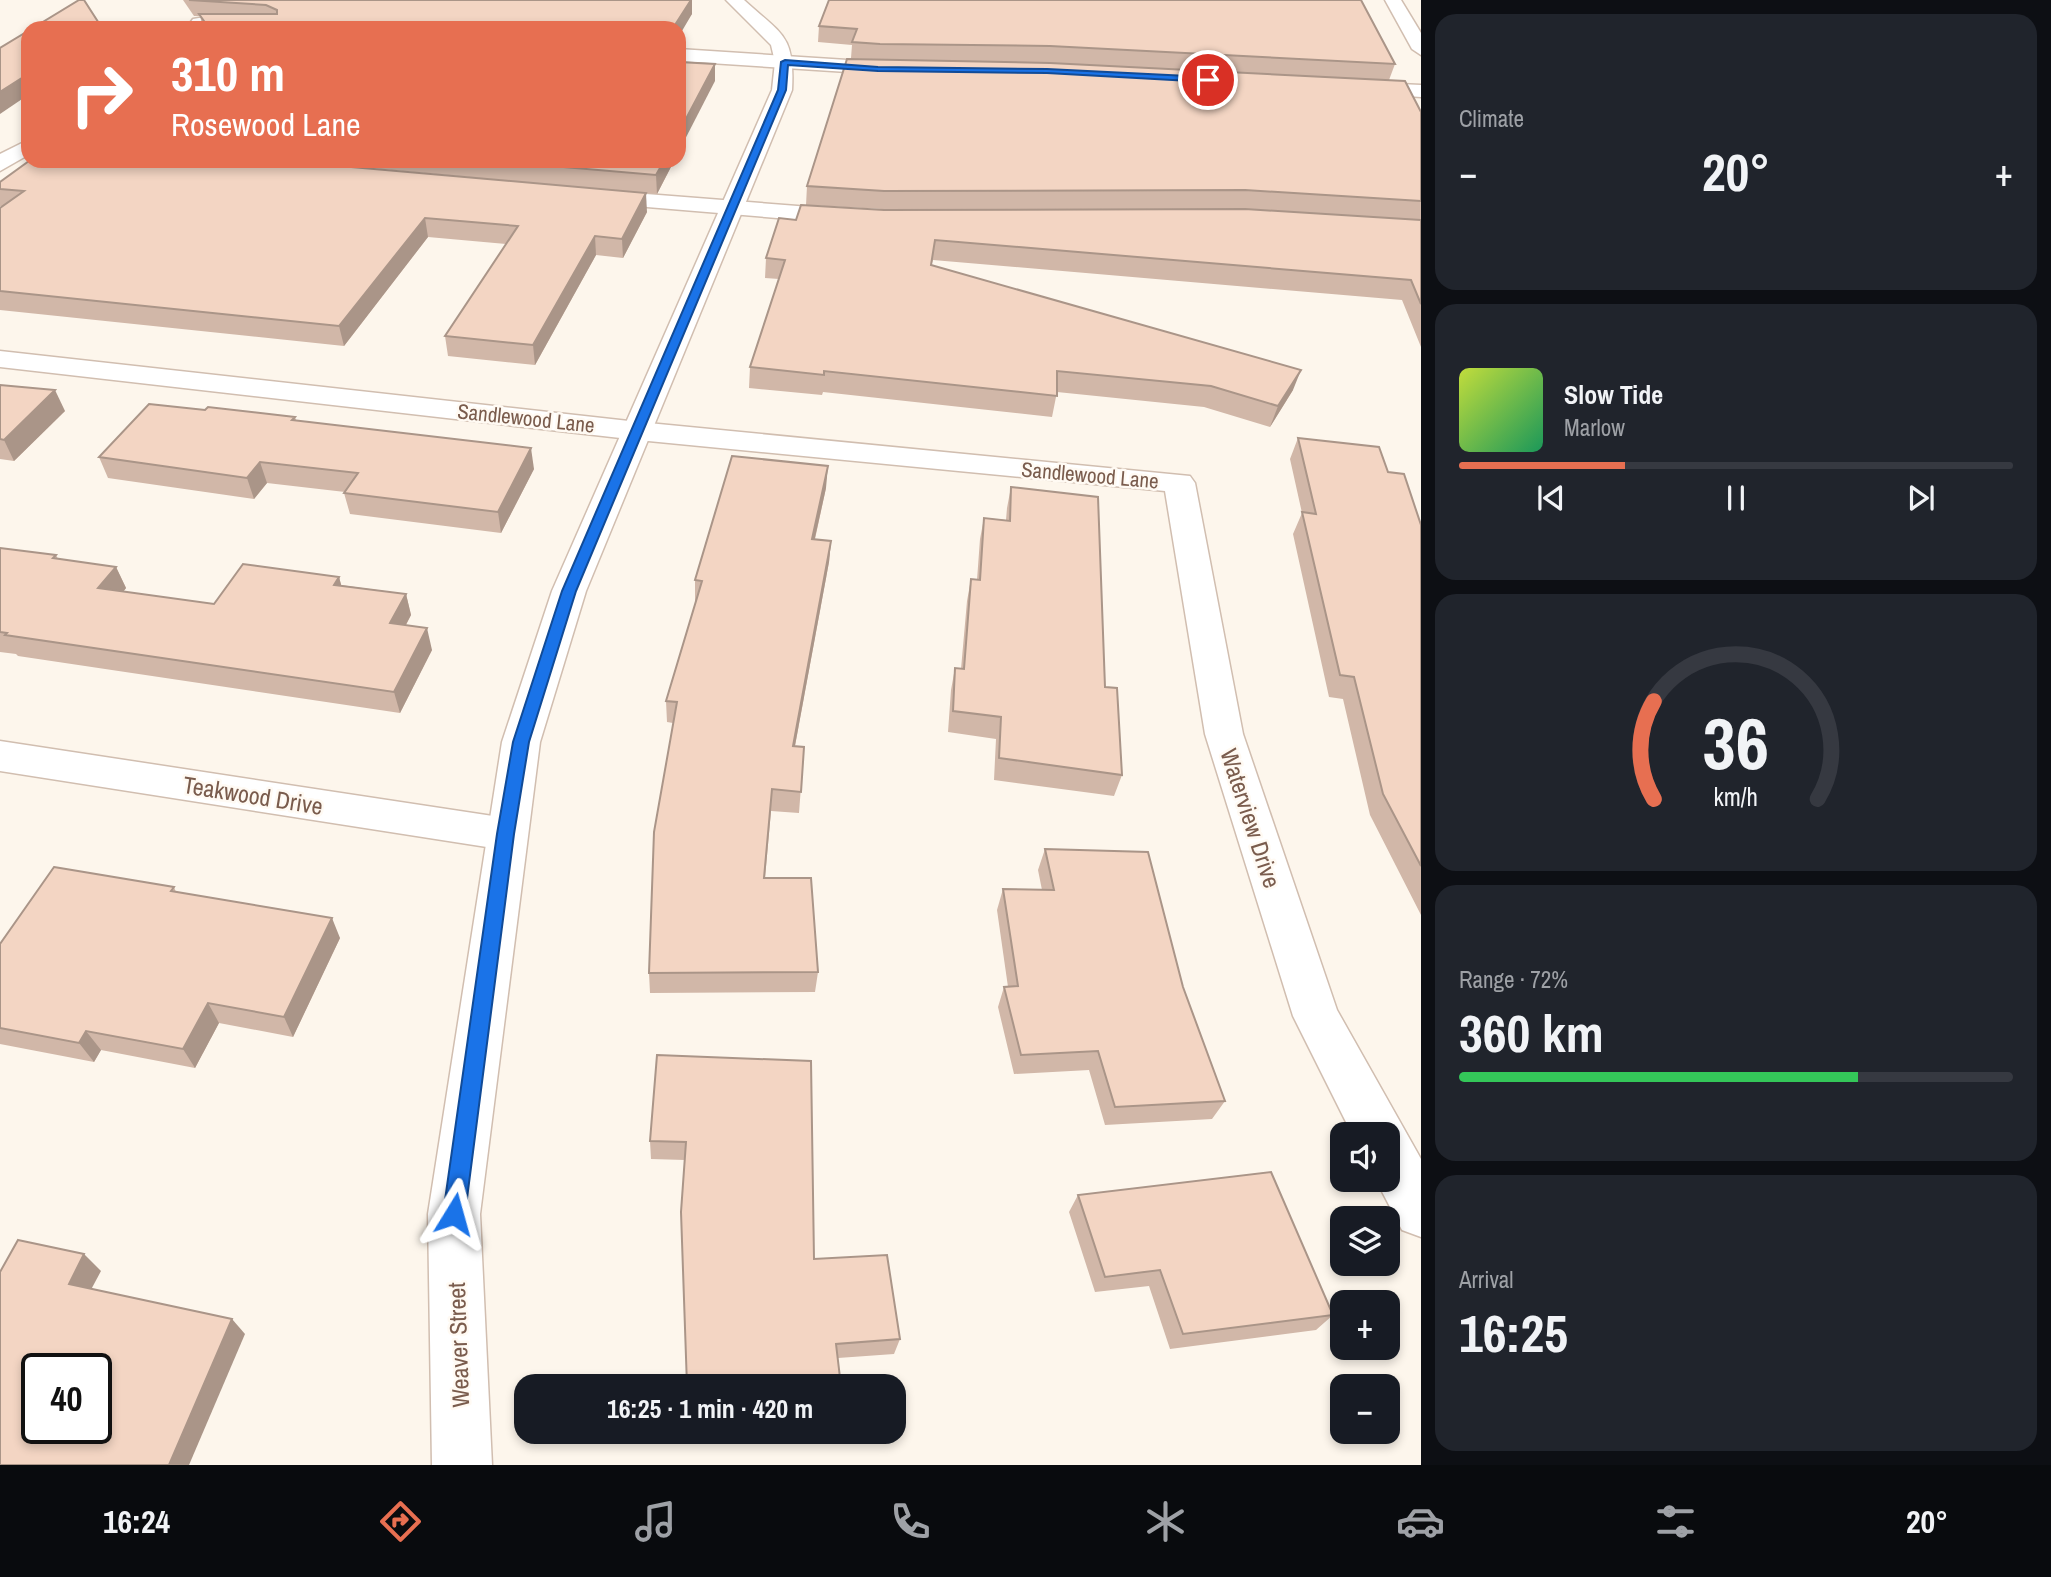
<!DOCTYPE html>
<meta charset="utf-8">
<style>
:root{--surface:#171b24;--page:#20242c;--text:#f1f3f6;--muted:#9ea1a6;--line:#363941;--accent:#e76f51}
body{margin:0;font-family:"Archivo Narrow",sans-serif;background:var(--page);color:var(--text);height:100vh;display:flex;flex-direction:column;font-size:26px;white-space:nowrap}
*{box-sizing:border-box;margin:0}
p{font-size:23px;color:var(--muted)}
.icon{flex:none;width:38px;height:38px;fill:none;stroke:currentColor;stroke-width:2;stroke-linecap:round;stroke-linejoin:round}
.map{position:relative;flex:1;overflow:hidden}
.details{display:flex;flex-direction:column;gap:14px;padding:14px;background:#0d0f14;width:630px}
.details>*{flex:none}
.top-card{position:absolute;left:21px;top:21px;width:665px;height:147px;border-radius:21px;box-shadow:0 4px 10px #0003;background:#e76f51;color:#fff;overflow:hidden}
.controls{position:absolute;left:1330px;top:1122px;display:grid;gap:14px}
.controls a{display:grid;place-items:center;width:70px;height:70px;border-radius:14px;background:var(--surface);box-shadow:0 4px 10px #0003;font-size:35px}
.speed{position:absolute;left:21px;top:1353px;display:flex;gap:14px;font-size:35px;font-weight:700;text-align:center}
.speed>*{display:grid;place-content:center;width:91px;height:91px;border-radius:50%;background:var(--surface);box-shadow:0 4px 10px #0003;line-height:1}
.speed .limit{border:4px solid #111;border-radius:10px;background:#fff;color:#111}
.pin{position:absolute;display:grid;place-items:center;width:60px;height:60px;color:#fff;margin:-30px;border:4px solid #fff;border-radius:50%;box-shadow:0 2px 7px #0007}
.me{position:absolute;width:77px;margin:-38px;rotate:8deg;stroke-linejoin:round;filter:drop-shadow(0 0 5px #0008)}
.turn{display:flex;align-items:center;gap:24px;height:147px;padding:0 35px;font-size:32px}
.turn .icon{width:91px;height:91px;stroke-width:2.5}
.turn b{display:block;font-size:49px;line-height:60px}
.big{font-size:52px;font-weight:800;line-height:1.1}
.details .card{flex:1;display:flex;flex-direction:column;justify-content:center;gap:10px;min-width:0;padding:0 24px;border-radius:21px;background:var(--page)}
.details .dial{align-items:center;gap:0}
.dial svg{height:182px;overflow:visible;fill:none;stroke:var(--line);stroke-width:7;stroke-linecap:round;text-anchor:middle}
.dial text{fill:var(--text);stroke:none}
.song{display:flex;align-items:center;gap:21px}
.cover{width:84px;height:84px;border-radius:10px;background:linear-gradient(135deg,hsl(70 70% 55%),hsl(150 70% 35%))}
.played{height:7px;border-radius:4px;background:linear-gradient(90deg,var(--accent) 30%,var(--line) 30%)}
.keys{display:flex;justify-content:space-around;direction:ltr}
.heat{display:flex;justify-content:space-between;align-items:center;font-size:38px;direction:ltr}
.charge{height:10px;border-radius:5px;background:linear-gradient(90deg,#34c759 72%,var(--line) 0)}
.trip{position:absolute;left:514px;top:1374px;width:392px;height:70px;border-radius:21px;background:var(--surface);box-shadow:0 4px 10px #0003;font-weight:800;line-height:70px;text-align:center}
.menu{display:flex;height:112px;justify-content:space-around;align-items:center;background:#090b0e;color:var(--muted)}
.menu .icon{width:49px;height:49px}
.menu .current{color:var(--accent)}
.menu b{font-size:32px;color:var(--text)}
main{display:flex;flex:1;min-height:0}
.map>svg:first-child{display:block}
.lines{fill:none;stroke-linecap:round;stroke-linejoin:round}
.minor-casing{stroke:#d1beb0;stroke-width:3}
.tertiary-casing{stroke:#d1beb0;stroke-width:3}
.minor{fill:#fff;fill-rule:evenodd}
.tertiary{fill:#fff;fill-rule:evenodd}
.wall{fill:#d1b7a8}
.shaded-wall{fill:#aa9588}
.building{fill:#f3d5c3;stroke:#aa9588;stroke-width:2;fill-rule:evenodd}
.route{fill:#1a73e8;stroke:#114b97;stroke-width:2}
.labels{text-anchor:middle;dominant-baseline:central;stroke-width:5;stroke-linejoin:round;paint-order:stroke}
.far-street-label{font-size:21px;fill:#7a5c4d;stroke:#fffaf3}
.street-label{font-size:24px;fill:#7a5c4d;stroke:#fffaf3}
</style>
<main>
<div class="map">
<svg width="1421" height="1465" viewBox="0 0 1421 1465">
<rect width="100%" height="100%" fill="#fdf6ec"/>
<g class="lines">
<defs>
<g id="minor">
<path d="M1385,0H1401L1421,33V55L1412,49Z"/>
<path d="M199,18L270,23L279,28L193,27L190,23L193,19Z"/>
<path d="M679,49L894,63L904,69L894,75L679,61Z"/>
<path d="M1357,82L1421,85V97L1350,92L1347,88Z"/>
<path d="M28,140V155L0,171V154Z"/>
<path d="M595,190L849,210L857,212L861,217L857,222L849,224L587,202L584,197L587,192Z"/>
<path d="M0,351L638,422L1190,476L1195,483L1243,734L1337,1010L1421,1159V1237L1402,1230L1376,1180H1388V1134H1352L1293,1016L1205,734L1165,491L638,440L0,367Z"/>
<path d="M0,741L506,818L521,822L527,834L521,846L506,850L0,771Z"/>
</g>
<path id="tertiary" d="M726,0H744C782,35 795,34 792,90L586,591L540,742L480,1214L492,1465H432L428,1214L502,742L552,591L772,90L775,62L771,45Z"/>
</defs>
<!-- minor casing -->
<use href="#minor" class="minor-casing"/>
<!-- tertiary casing -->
<use href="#tertiary" class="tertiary-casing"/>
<!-- minor -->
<use href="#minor" class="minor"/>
<!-- tertiary -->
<use href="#tertiary" class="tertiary"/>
</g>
<!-- wall -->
<g class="wall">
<path d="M183,0H692V14L679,28H203L200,16H194Z"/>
<path d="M819,26L1395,64L1389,80L1421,112V347L1402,300L933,260L931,266L1293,390L1270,427L1204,407L1057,392L1052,417L823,392L822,395L749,388L750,367L779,279L765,278L766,258L796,220L882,209L806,205L807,186L851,58L852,45L818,42Z"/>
<path d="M293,161H674L657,194Z"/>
<path d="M0,182L647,212L623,258L596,255L535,365L448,356L445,336L506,244L428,237L344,346L0,310V208L2,207L0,206Z"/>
<path d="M0,385L65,411L14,461L0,459Z"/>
<path d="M205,410L295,417L296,420L534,469L501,533L350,514L344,493L345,492L267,483L254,499L108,478L99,457Z"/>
<path d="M1298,438L1388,472L1421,525V915L1370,815L1343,699L1329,697L1293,534L1302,513L1290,459Z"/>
<path d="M1011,487L1105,687L1122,775L1114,796L994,780L996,739L948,732L951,690L955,668L961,669L967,601L971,579L977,580L980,539L984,518L1006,520L1007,508Z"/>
<path d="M826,488L815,539L831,541L829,562L795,746L804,747L799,813L771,811L765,878L818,972L815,992L650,993L649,973L673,723L667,722L666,701L696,602H695V580Z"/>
<path d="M0,548L56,555L58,559L116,567L126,588L123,592L214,604L339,577L341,585L406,594L411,615L406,625L432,650L400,713L18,656L16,654L0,652Z"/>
<path d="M1045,849L1183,987L1225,1101L1212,1119L1105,1125L1089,1070L1014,1074L998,1007L1004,987H1008L997,910L1003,889L1042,890L1038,870Z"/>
<path d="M174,887L176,892L340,938L293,1037L219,1023L195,1068L101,1050L94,1062L0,1044V944Z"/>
<path d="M657,1055L814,1259L900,1339L894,1354L838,1358L685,1160L651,1159L650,1141Z"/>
<path d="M1078,1195L1333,1315L1316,1330L1170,1349L1149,1286L1095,1292L1069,1212Z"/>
<path d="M689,1432H842V1434L689,1444Z"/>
</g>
<!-- shaded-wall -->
<g class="shaded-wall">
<path d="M691,0H692V14L679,36V28H673Z"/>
<path d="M715,64V81L679,151V132Z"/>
<path d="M28,74V95L0,114V92Z"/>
<path d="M664,161H674L657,194L656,175Z"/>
<path d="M646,193L647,212L623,258L622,239Z"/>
<path d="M425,218L428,237L344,346L339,326Z"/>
<path d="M595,236L596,255L535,365L533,345Z"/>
<path d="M1301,370L1293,390L1270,427L1278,406Z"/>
<path d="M55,390L65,411L14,461L4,440Z"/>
<path d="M531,448L534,469L501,533L498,512Z"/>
<path d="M260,462L267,483L254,499L247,478Z"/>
<path d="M828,466L826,488L810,560L812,539Z"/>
<path d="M831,541L829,562L791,767L793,746Z"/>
<path d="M116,567L126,588L109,610L98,588Z"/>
<path d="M339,577L345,599L334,585Z"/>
<path d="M406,594L411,615L395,645L390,623Z"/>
<path d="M427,628L432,650L400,713L394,692Z"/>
<path d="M332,918L340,938L293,1037L284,1017Z"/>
<path d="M208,1003L219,1023L195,1068L183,1049Z"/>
<path d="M86,1031L101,1050L94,1062L79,1043Z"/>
<path d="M84,1254L101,1271L86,1299L69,1284Z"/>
<path d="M232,1319L245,1334L189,1465H169Z"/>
</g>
<!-- building -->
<g class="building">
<path d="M79,0H84L102,28H33Z"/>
<path d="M189,0H691L673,28H209L199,14H277V10L266,5Z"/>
<path d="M829,0H1361L1395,64L1050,46L880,44L852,42L857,29L819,26Z"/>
<path d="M28,31V74L0,92V48Z"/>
<path d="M847,59L1050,63L1405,81L1421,112V201L1245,190L884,191L807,186Z"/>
<path d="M679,62L715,64L679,132Z"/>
<path d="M29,161H283L646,193L622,239L595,236L533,345L445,336L518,226L425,218L339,326L0,291V208L24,191L0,189V182Z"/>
<path d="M495,161H664L656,175Z"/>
<path d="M801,205L884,210L1245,209L1421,220V304L1411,280L935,240L931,265L1301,370L1278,406L1211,386L1057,371V396L824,371V375L750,367L785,260L766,258L779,218L796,220Z"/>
<path d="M0,385L55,390L4,440L0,439Z"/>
<path d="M149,404L205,410L208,407L295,417L292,420L531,448L498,512L344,493L358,473L260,462L247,478L99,457Z"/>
<path d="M1298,438L1379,447L1388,472L1404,474L1421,525V866L1383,794L1354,677L1340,675L1302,512L1316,514Z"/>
<path d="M732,456L828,466L812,539L831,541L793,746L804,747L801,792L772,789L764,878H811L818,972L649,973L654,832L677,702L666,701L702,581L695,580Z"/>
<path d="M1011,487L1098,497L1105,687L1117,688L1122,775L999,758L1001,717L953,711L955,668L964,669L971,579L980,580L984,518L1010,521Z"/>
<path d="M0,548L56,555L53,558L116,567L98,588L214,604L243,564L339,577L334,585L406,594L390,623L427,628L394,692L5,635L7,633L0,632Z"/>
<path d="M1045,849L1148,852L1183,987L1225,1101L1115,1107L1098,1051L1021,1055L1004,987L1018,986L1003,889L1054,890Z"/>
<path d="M54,867L174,887L171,891L332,918L284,1017L208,1003L183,1049L86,1031L79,1043L0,1028V944Z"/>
<path d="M657,1055L811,1061L814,1259L887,1255L900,1339L836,1344L841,1386H687L681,1212L686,1142L650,1141Z"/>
<path d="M1271,1172L1333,1315L1183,1334L1160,1270L1105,1277L1078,1195Z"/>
<path d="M18,1240L84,1254L69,1284L232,1319L169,1465H0V1272ZM37,1368H96V1428H37Z"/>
</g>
<!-- route -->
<path class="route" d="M785,60L878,67L1047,69L1208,77L1211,80L1208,82L1047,73L878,71L788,65L786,90L576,591L529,742L514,834L465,1214L462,1221L454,1225L447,1221L443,1214L497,834L513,742L562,591L778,90L781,62Z"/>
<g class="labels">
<!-- far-street labels -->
<g class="far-street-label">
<text transform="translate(526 418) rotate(6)">Sandlewood Lane</text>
<text transform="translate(1090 475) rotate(5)">Sandlewood Lane</text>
</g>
<!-- street labels -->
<g class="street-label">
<text transform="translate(253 795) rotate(9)">Teakwood Drive</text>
<text transform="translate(1251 818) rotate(72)">Waterview Drive</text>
<text transform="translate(458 1345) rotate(-92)">Weaver Street</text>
</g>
</g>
</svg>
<div class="controls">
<a><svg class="icon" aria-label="sound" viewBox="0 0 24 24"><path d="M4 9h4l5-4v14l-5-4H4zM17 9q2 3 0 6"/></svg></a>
<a><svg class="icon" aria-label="layers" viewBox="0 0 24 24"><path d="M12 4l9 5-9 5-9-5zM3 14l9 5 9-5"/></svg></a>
<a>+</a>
<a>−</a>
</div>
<div class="speed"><div class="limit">40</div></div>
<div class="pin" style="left:1208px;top:80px;background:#d93025"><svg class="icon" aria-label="arrive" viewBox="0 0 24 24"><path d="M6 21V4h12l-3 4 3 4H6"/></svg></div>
<svg class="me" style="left:454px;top:1214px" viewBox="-20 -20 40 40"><path d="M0-17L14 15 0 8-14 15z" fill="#1a73e8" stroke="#fff" stroke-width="4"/></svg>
<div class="trip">16:25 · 1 min · 420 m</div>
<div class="top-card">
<div class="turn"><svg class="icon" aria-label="right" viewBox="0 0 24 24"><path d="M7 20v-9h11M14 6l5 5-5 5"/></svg><div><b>310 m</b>Rosewood Lane</div></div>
</div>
</div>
<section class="details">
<div class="card"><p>Climate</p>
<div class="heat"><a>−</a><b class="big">20°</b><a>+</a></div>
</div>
<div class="card">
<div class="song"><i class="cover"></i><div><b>Slow Tide</b><p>Marlow</p></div></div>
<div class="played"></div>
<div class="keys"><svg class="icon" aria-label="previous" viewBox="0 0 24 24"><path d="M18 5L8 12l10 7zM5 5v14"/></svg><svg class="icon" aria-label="pause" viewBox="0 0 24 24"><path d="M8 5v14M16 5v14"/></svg><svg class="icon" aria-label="next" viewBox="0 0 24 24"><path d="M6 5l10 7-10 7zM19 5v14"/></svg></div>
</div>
<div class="card dial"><svg viewBox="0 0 100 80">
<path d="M14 69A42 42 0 1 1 86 69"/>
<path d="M14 69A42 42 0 0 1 14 26" stroke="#e76f51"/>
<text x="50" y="56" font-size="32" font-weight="700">36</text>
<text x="50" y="72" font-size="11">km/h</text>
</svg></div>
<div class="card"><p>Range · 72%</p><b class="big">360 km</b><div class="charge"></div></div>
<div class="card"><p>Arrival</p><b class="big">16:25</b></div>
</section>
</main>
<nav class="menu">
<b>16:24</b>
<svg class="icon current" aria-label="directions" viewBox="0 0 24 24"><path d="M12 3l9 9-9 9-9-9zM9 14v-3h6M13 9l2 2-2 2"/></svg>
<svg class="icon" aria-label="music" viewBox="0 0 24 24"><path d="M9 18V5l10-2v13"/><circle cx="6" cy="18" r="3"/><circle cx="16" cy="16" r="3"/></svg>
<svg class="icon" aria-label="phone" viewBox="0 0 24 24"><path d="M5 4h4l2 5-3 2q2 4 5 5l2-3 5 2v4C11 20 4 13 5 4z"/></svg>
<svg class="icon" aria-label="climate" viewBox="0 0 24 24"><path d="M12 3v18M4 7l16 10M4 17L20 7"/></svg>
<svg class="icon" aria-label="car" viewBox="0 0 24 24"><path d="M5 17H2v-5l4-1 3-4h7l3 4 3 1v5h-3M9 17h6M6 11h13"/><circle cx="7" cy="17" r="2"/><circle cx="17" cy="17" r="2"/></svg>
<svg class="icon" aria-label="filters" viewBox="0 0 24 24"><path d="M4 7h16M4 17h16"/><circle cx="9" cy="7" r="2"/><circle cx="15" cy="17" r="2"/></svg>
<b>20°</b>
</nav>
